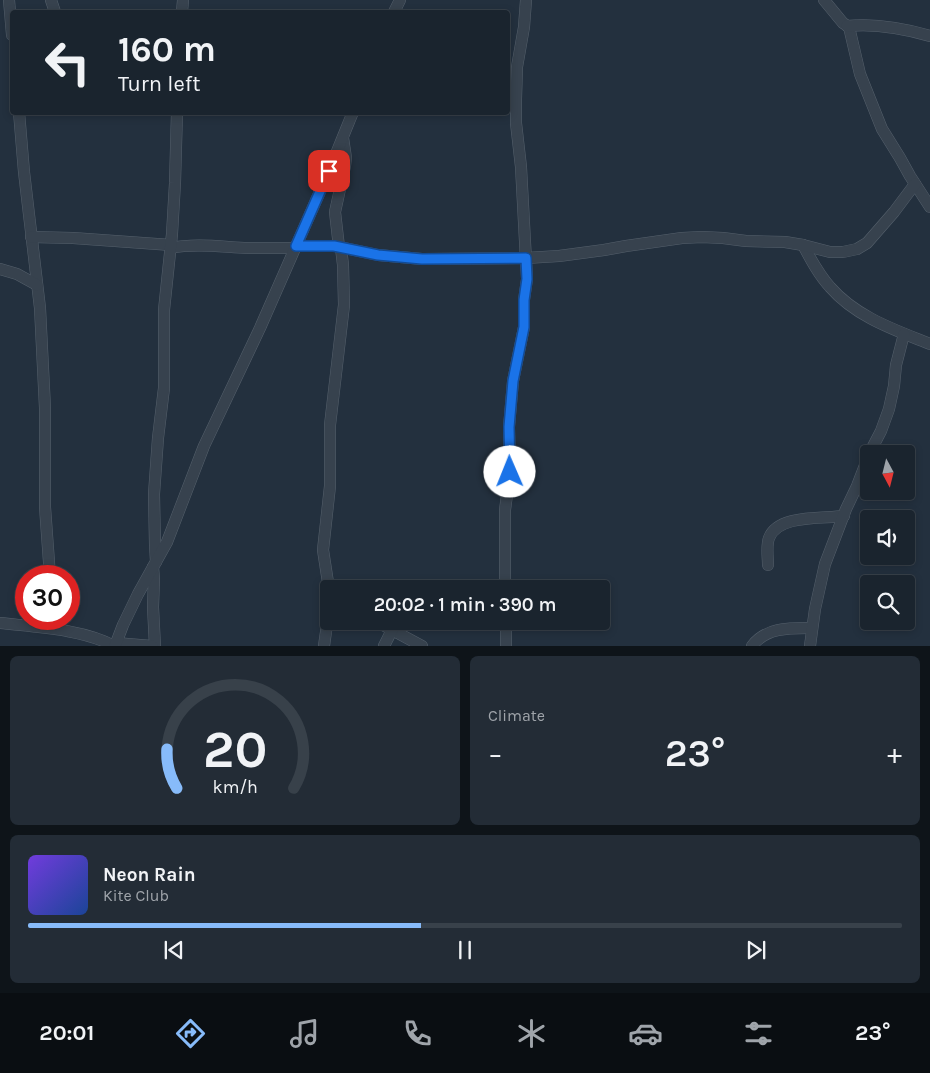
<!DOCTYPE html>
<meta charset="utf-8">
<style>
:root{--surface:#1a242e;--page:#232c36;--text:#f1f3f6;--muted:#9fa4aa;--line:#38414a;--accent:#87bbfa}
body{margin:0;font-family:Karla,sans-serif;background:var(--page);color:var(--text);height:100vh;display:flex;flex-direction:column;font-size:19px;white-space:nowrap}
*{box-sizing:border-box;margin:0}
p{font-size:16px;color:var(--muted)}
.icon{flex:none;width:28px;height:28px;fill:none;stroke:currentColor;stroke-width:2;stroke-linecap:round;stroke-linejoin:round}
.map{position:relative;height:646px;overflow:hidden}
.panel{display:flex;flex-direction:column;gap:10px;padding:10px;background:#0e1419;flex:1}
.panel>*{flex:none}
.hud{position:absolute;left:10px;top:10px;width:500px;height:105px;border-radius:5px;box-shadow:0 2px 8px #0003,0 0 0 1px var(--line);background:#1a242e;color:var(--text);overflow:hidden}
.needle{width:32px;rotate:173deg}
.fabs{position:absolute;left:860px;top:445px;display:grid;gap:10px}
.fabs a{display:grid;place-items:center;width:55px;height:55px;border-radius:5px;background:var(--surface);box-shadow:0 2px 8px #0003,0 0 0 1px var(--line);font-size:25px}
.speed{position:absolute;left:15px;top:565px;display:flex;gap:10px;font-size:25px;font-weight:700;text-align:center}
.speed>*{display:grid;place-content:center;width:65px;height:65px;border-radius:50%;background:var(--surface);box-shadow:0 2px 8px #0003,0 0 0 1px var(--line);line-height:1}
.speed .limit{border:8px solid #d22;background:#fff;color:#111}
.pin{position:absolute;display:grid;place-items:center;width:42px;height:42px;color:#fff;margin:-21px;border-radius:10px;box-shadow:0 2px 8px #0006}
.me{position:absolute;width:55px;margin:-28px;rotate:359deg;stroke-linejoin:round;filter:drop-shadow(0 0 4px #0008)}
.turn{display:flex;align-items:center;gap:18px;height:105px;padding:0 25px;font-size:22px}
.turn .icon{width:65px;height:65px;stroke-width:2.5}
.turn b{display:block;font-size:35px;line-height:42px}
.big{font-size:38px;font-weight:600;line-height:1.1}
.panel .tile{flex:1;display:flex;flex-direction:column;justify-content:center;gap:8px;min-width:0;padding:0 18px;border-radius:8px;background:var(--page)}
.panel .dial{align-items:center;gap:0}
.dial svg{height:130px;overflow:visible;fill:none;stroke:var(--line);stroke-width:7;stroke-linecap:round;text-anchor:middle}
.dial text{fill:var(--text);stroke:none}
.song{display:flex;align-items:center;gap:15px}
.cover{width:60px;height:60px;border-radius:8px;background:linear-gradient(135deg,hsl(260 70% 55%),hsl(220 70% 35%))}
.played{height:5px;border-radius:2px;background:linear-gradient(90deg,var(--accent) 45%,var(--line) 45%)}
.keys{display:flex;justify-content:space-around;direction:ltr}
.heat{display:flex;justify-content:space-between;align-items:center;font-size:28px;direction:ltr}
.panel .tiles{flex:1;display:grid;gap:10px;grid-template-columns:1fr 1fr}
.tile:last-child{grid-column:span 2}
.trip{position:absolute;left:320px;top:580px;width:290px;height:50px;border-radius:5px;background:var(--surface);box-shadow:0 2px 8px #0003,0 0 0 1px var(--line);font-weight:600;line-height:50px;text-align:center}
.tab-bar{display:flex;height:80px;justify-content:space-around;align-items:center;background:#0a0e12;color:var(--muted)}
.tab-bar .icon{width:35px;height:35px}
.tab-bar .active{color:var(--accent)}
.tab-bar b{font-size:22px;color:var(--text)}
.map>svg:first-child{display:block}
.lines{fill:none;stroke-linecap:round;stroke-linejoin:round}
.minor-casing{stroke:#55606c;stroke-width:12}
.minor{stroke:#37424e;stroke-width:11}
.route-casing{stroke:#114b97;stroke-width:12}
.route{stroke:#1a73e8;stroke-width:9}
</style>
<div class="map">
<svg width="930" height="646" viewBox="0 0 930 646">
<rect width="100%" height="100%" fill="#23303e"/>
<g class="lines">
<defs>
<g id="minor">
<path d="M9,0L12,35"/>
<path d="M51,0L55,12"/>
<path d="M824,0L843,23L849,27L860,74L882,129L900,158L910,176L930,207"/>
<path d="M182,12L183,0"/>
<path d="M394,12L400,0"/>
<path d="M847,26C876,23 903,28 930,36"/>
<path d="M19,112L24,172L40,308L45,408V507L50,576"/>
<path d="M31,237L73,238L171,245"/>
<path d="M803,245C811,260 819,275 830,287C856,317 895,330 930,344"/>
<path d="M296,246H335L378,255L422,259L526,258L559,256L604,250L626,246L682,238L702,237L723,238L746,241L785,242L803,245L830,252H843L857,249L867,243L894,212L915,184"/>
<path d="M339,247L335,212L345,166L346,158L343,138"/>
<path d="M170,248C196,243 222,247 248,248C264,248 279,248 295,248"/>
<path d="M0,269L17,274L37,285"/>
<path d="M869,454L881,431L889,409L894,386L896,365L904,334"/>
<path d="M156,562L155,545L154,494L158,438L164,388V310L172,234L175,183L177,112"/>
<path d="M768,565C768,557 766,546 769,538C778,514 823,519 844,516"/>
<path d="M153,567L154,579L153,607L155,646"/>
<path d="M329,589L323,550L330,486V425L344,305L343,265L341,248"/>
<path d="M505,589V510L510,472L509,427L513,381L524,327V300L527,279L521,167L516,123V99L517,67L524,27L526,0"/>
<path d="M371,621L381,624L422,646"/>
<path d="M506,621V646"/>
<path d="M0,623C35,627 83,629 114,646"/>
<path d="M116,643L152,646"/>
<path d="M115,646L123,625L138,594L167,542L204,446L260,328L329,171L353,112"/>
<path d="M324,646L329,610"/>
<path d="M384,646L392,630"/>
<path d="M752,646C766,627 791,628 812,628"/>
<path d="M810,646L815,609L825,564L846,509L857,486L869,455"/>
</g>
</defs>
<!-- minor casing -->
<use href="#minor" class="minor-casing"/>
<!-- minor -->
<use href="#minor" class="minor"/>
</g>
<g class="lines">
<defs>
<path id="route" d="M329,171L296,246H334L378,255L422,259L526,258L527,279L524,300V327L513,381L509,427L510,472"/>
</defs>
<!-- route casing -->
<use href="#route" class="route-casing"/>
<!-- route -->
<use href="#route" class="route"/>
</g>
</svg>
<div class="fabs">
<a><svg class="needle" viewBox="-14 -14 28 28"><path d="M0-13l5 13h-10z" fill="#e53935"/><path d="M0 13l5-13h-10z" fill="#9fa4aa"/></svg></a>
<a><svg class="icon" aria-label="sound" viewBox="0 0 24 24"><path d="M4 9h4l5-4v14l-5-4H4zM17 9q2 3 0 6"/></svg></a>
<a><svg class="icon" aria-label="search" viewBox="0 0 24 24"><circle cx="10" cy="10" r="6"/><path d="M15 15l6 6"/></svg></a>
</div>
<div class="speed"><div class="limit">30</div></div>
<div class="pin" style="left:329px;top:171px;background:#d93025"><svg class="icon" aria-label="arrive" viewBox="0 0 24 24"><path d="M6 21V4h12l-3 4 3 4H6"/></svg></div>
<svg class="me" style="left:510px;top:472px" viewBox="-20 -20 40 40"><circle r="19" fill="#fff"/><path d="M0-13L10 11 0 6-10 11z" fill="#1a73e8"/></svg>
<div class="trip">20:02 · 1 min · 390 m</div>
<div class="hud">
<div class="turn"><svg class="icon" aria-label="left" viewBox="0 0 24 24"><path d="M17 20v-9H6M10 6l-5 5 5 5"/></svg><div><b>160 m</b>Turn left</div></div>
</div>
</div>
<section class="panel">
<div class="tiles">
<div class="tile dial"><svg viewBox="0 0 100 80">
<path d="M14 69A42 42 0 1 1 86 69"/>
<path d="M14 69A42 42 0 0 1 8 45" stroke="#87bbfa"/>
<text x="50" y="56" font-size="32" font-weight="700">20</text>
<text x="50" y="72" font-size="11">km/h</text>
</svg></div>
<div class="tile"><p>Climate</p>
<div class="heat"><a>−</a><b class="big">23°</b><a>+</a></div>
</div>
<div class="tile">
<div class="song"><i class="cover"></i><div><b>Neon Rain</b><p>Kite Club</p></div></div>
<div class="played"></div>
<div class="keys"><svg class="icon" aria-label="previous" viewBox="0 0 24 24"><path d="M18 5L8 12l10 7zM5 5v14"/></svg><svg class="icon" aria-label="pause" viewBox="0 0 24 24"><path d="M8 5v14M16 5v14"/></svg><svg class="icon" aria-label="next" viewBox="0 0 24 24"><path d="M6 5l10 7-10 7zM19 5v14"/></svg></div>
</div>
</div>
</section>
<nav class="tab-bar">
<b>20:01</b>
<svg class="icon active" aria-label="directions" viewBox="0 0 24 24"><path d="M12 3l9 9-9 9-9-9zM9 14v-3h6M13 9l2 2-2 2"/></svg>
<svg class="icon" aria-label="music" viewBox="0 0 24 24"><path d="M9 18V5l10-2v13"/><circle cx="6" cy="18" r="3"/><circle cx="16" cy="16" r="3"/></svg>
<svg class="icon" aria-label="phone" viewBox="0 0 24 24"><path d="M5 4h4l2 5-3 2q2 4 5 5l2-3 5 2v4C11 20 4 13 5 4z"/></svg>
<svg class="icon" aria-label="climate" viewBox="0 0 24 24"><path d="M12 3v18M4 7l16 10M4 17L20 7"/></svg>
<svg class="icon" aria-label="car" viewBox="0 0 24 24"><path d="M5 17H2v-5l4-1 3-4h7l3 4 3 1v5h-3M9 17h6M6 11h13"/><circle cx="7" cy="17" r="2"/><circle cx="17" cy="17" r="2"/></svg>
<svg class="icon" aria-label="filters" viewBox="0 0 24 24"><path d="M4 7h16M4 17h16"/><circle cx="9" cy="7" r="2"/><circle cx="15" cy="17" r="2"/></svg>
<b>23°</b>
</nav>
